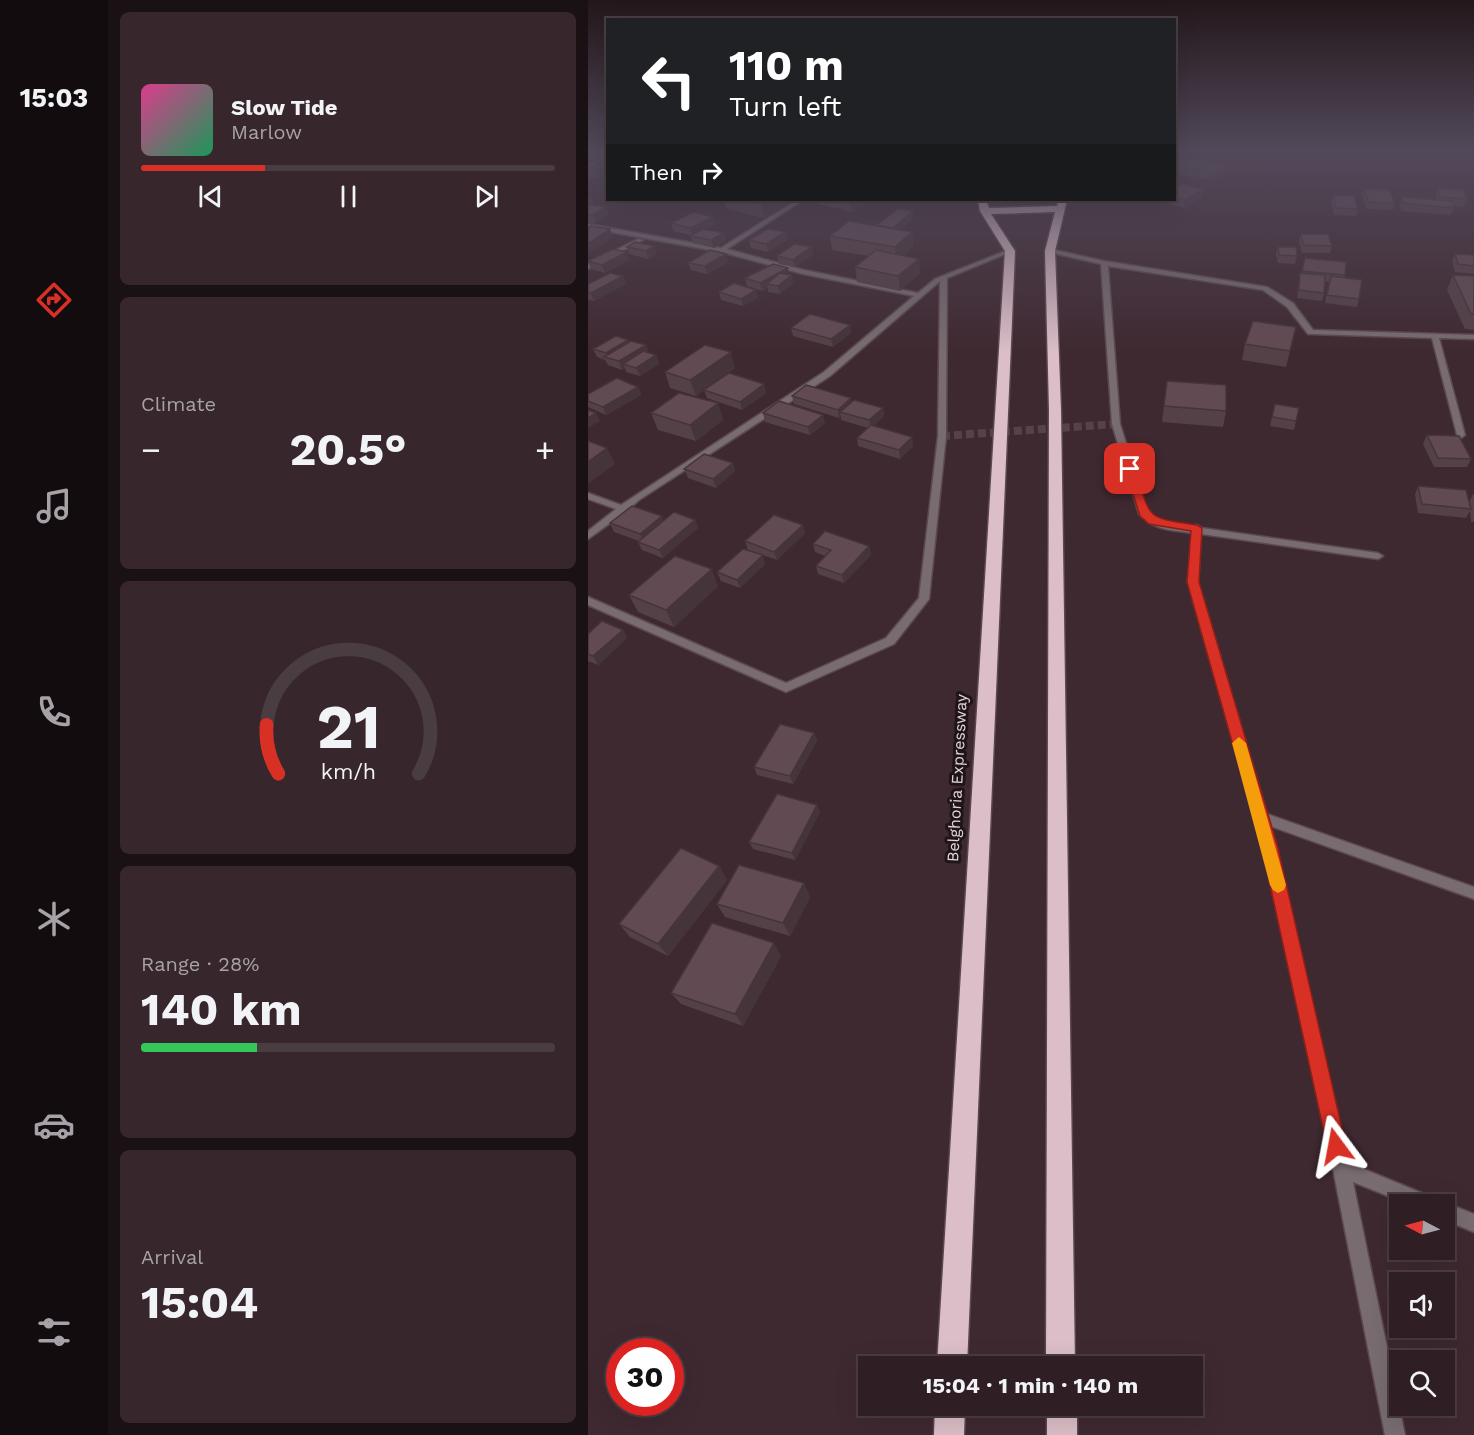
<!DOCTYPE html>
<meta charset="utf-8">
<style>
:root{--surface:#2f1f25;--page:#37272d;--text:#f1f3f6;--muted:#a7a2a7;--line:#4a3d42;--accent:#d93025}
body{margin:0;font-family:"Work Sans",sans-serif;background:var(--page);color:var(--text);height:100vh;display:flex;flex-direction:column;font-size:22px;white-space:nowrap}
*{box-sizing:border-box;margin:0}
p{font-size:20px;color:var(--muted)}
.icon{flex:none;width:33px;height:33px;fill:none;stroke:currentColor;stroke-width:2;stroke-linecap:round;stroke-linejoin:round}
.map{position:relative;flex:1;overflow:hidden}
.drawer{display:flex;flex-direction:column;gap:12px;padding:12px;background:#1a1114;width:480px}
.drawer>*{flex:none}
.hud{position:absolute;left:18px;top:18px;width:570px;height:183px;border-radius:0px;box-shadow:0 6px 24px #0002,0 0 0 2px var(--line);background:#202124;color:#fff;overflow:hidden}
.needle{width:39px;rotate:276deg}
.controls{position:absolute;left:801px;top:1194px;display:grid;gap:12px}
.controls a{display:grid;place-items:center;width:66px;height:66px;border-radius:0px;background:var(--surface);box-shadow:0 6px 24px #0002,0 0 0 2px var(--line);font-size:30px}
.speed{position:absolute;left:18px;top:1338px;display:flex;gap:12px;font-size:30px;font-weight:700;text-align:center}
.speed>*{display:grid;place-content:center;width:78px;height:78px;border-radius:50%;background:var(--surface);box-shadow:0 6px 24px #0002,0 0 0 2px var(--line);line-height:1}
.speed .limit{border:9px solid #d22;background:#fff;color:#111}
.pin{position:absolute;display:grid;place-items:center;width:51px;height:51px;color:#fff;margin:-26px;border-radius:12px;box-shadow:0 3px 9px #0006}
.me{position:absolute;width:66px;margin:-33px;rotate:347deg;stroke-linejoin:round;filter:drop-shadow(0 0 4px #0008)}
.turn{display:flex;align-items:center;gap:21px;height:126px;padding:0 24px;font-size:27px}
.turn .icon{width:78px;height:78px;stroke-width:2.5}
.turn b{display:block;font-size:42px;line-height:51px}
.then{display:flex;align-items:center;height:57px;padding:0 24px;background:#0003;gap:12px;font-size:22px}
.big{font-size:45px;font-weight:700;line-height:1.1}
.drawer .widget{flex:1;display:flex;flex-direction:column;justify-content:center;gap:9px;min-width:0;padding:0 21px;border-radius:9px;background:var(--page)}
.drawer .dial{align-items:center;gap:0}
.dial svg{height:156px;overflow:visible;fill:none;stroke:var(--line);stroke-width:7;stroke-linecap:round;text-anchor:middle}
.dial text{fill:var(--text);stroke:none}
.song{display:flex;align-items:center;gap:18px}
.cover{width:72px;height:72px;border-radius:9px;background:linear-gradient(135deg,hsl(330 70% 55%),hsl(150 70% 35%))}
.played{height:6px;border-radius:3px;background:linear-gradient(90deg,var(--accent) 30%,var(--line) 30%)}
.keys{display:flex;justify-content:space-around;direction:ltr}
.heat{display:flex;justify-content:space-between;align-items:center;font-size:33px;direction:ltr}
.charge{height:9px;border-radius:4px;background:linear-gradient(90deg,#34c759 28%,var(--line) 0)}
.trip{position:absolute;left:270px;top:1356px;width:345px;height:60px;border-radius:0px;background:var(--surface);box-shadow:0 6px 24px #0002,0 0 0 2px var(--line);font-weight:700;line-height:60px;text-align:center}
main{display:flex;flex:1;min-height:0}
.tab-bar{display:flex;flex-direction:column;width:108px;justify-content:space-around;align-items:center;background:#130c0f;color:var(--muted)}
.tab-bar .icon{width:42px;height:42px}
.tab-bar .on{color:var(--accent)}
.tab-bar b{font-size:27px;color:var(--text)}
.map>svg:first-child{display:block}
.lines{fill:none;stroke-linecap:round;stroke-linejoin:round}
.street-tunnel{stroke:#57424a;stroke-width:8;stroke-dasharray:8 4;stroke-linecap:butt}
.street-casing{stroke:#5c484f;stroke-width:3}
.highway-casing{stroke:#5c484f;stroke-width:3}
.street{fill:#786c70;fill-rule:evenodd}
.highway{fill:#dbbec7;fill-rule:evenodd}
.wall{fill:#544047}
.shaded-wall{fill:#453439}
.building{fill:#624a52;stroke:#453439;stroke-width:1.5}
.route{fill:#d93025;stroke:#8d1f18;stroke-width:1.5}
.slow{fill:#f59e0b}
.labels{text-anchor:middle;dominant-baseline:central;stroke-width:6;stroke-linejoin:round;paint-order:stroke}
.street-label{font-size:16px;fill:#e2d3d7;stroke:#1f1519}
</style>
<main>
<nav class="tab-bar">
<b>15:03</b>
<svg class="icon on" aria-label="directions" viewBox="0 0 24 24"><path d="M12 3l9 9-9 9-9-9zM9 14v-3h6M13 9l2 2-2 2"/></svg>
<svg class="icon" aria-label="music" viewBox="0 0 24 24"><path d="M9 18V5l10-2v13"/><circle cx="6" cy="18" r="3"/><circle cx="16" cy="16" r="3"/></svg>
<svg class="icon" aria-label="phone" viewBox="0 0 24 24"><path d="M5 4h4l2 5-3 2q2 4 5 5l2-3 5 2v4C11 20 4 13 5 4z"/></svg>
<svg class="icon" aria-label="climate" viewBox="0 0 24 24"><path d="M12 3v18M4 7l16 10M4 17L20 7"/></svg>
<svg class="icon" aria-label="car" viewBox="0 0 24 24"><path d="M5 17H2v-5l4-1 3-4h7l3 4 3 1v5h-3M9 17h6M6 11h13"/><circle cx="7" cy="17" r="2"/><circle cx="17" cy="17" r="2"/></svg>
<svg class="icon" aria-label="filters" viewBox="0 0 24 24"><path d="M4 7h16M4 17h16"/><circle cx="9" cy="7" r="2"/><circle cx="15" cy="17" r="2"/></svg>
</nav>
<section class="drawer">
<div class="widget">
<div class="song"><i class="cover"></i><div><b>Slow Tide</b><p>Marlow</p></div></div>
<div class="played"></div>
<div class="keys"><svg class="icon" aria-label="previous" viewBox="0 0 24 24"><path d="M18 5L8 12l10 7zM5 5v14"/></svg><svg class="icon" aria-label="pause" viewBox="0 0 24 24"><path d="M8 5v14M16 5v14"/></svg><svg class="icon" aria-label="next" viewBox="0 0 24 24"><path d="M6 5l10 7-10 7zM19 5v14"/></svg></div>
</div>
<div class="widget"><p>Climate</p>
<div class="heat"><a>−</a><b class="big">20.5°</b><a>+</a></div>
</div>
<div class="widget dial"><svg viewBox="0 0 100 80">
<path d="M14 69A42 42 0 1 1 86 69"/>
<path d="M14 69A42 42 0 0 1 8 44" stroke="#d93025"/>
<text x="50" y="56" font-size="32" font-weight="700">21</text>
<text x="50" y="72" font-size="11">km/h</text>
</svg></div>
<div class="widget"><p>Range · 28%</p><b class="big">140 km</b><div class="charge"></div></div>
<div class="widget"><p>Arrival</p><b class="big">15:04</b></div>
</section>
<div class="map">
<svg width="886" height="1435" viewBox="0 0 886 1435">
<rect width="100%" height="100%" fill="#3f2931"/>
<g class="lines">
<!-- street-tunnel -->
<path class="street-tunnel" d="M354,436L528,424"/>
<defs>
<g id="street">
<path d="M0,152L20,154V160L0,169V165L17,157L0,156Z"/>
<path d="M209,200H215L139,249L216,270L330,293L347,279L420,250L425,251L359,278L358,436L341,599L306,644L198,692L0,605V597L198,683L298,638L331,598L350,436L352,281L242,376L51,500L39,511L0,539V531L28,509L0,499V493L33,505L236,372L326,296L215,274L133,252L0,228V224L133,248Z"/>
<path d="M50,239L55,240L0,269V264Z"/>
<path d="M462,249L516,261L679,287L705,303L725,330L886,335V339L851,338L877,435L873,438L869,435L844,338L723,334H720L699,307L675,290L520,266L532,424L560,513C572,523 595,531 609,525L614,528L790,553L795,556L790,559L613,534L610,582L679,814L886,887V899L682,826L761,1163L846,1198L849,1204H820L765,1182L817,1435H797L745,1169L675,848L600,582L604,533C584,530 565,530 551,514L524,424L513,264L460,252V250Z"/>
<path d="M856,1202L886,1214V1232L856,1220V1204H850Z"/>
</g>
<g id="highway">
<path d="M390,200H398L401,208L469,206L471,200H479L467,251L473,410L487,1366H458L461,410L457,251L467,212L403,214L427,251L379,1366H349L417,251L392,211Z"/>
<path d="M347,1406H377L376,1435H346Z"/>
<rect x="459" y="1406" width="30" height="29"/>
</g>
</defs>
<!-- street casing -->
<use href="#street" class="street-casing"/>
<!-- highway casing -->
<use href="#highway" class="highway-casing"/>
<!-- street -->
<use href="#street" class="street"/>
<!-- highway -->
<use href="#highway" class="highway"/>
</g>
<!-- wall -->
<g class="wall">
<path d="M20,156V173L9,178H0V169L15,161L14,159Z"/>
<path d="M586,161L619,165H639L638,172L621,180L608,177V175L604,177L586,173Z"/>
<path d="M586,183L589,187L615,190L614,197L596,208L575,202V200H586Z"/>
<path d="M850,188L879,199L876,207L865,206L866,208L863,215L813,211L812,204L814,197L849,200L848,196Z"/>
<path d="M776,189L807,203L805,210L779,209L774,196Z"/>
<path d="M745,195L770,209L768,216L746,215L743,202Z"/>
<path d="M0,198H3L6,205L21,214L8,223L0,222Z"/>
<path d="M136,200H200L201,204L176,218L138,209Z"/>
<path d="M223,200H282V202L264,212L224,202Z"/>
<path d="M325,211V218L312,230L324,232L325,246L315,255L332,273L312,291L269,282L267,267L280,256L244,250L242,236L289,226V225Z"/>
<path d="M83,223L127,224L117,229L136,233L138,240L126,248L105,243L102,236L103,235L85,231Z"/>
<path d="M197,232L199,240L180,252L163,248L161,240Z"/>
<path d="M712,234L744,246L742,253H714L711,241Z"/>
<path d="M66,246L68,254L60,259L41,254L39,247Z"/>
<path d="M223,247L225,255L207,267L191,264L189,256Z"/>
<path d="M690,247L709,256L707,264L690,263L688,254Z"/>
<path d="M138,254L140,262L119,274L103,270L100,263Z"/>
<path d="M867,254L886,255V274L867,272L864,261Z"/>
<path d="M717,258L757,275L756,278L771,299L769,307L737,303L741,282L736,281V293L734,301L709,298L711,281L712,273H713Z"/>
<path d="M41,260L17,273L3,269L0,262V261Z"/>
<path d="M201,275L205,283L192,294L180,292V288L174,291L159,286L157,278Z"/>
<path d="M865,275L886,276V330L877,329L859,290Z"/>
<path d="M35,276L38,284L6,301L0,299V284Z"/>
<path d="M131,292L170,298L155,306L133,300Z"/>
<path d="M708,327L698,367L654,360L657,344Z"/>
<path d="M203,328L263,333L245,347L205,336Z"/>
<path d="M40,340L41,342L58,345L60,353L68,355L71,364L52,376L38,372L37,368L34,370L20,365L17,360L9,357L5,349Z"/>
<path d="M147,368L123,385L178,393L154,410L119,398L116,390L108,396L82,388L77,372Z"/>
<path d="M579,381L638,411L635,427L574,422Z"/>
<path d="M50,387L53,395L18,415L0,407V394Z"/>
<path d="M204,396L263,398V402L295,408L296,416L286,426L324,437L325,446L312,459L270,446L269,438L280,428L253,420V417L251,418L206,404Z"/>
<path d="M130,403L135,420L108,441L70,430L63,413Z"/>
<path d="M687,404L711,408L706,430L682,426Z"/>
<path d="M175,413L237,423L222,435L177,422Z"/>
<path d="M839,435L883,459L879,467H846L835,444Z"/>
<path d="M145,463L147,471L128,488L100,478L96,469Z"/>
<path d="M830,486L881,503L885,494H886V522H883L882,511L878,518L830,513L827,495Z"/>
<path d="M107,520L110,528L75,558L54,550L50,542L51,541L26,532L22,523Z"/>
<path d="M215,525L217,533L189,560L160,550L157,541Z"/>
<path d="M225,544L281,546L283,555L256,583L230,574L228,566L237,556L227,552Z"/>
<path d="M177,564L152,588L133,581L129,572Z"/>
<path d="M130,586L86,627L50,612L41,595Z"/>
<path d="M35,630L39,638L10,665L0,661V634Z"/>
<path d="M226,733L229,741L205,784L169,775L166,767Z"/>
<path d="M229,805L232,812L207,860L165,849L161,842Z"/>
<path d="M131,866L139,880L80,956L42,937L31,924Z"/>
<path d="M216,883L222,897L202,936L137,917L129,904Z"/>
<path d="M193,956L155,1026L93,1004L83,993Z"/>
</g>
<!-- shaded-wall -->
<g class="shaded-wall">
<path d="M619,163L618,170H609L608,175L604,177L605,170Z"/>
<path d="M20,165V173L9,178L6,171Z"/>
<path d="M639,165L638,172L621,180L622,173Z"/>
<path d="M615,190L614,197L596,208L597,200Z"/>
<path d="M3,198L6,206L0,209V200Z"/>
<path d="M181,200H200L201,204L176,218L173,204Z"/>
<path d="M262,200H282V202L264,212Z"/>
<path d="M18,207L21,214L8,223L5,215Z"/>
<path d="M325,211V218L306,235L305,228Z"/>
<path d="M125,217L127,224L104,236L102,228Z"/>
<path d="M22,229L25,237L0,254V244Z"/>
<path d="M197,232L199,240L180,252L178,244Z"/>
<path d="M324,232L325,246L308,261L307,247Z"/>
<path d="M136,233L138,240L126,248L123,240Z"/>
<path d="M66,246L68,254L60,259L58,251Z"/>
<path d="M223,247L225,255L207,267L205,260Z"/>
<path d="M39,252L41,260L17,273L14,265Z"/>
<path d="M138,254L140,262L119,274L117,266Z"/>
<path d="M331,259L332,273L312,291L310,276Z"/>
<path d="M200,268L201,276L179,284L180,288L174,291L172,283Z"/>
<path d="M204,275L205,283L192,294L190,286Z"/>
<path d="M35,276L38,284L6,301L3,293Z"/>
<path d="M168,290L170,298L155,306L153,299Z"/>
<path d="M262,325L263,333L245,347L243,339Z"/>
<path d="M40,340L43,348L20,358L18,353Z"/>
<path d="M58,345L61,353L35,364L37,368L34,370L31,361Z"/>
<path d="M143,352L147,368L108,396L102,380Z"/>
<path d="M68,355L71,364L52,376L48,368Z"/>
<path d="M176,384L178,393L154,410L152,402Z"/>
<path d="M50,387L53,395L18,415L15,407Z"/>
<path d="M263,398L264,407L252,412L253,417L251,418L250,410Z"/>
<path d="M130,403L135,420L108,441L102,425Z"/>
<path d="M295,408L296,416L283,429L281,420Z"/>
<path d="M8,413L12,421L0,428V418Z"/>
<path d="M235,415L237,423L222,435L220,427Z"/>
<path d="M324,437L325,446L312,459L311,450Z"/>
<path d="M19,448L27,464L0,484V462Z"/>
<path d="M145,463L147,471L128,488L125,479Z"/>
<path d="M74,516L77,525L56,543L52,534Z"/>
<path d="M107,520L110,528L75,558L71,550Z"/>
<path d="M215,525L217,533L189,560L186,552Z"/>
<path d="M281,546L283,555L256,583L254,575Z"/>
<path d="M175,555L177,564L152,588L149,580Z"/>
<path d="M124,569L130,586L86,627L78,610Z"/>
<path d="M35,630L39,638L10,665L5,656Z"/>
<path d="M226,733L229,741L205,784L202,776Z"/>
<path d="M229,805L232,812L207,860L204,853Z"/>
<path d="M131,866L139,880L80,956L70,944Z"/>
<path d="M216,883L222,897L202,936L195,923Z"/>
<path d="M186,943L193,956L155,1026L147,1014Z"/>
</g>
<!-- building -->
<g class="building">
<path d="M596,156L619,163L605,170L586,165V161Z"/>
<path d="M13,161H20V165L6,171H0V169Z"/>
<path d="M625,162L639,165L622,173L609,170Z"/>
<path d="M594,184L615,190L597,200L586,197V188Z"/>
<path d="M850,188L876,190L879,199L852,197Z"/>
<path d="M776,189L801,190L807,203L781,202Z"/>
<path d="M745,195L766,196L770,209L748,208Z"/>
<path d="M814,197L864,201L866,208L815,203Z"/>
<path d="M155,200H181L173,204Z"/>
<path d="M0,204L18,207L5,215H0Z"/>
<path d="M310,209L325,211L305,228L289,225Z"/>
<path d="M106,212L125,217L102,228L83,223Z"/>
<path d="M261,221L324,232L307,247L242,236Z"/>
<path d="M3,226L22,229L0,244V228Z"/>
<path d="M115,229L136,233L123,240L102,236Z"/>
<path d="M180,229L197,232L178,244L161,240Z"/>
<path d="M712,234H740L744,246L716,245Z"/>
<path d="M47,242L66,246L58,251L39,247Z"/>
<path d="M207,244L223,247L205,260L189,256Z"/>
<path d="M690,247H708L709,256L691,255Z"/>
<path d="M25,249L39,252L14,265L0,261Z"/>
<path d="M122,250L138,254L117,266L100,263Z"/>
<path d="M288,250L331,259L310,276L267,267Z"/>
<path d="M867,254L886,255V266L870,264Z"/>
<path d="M717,258L758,262L757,275L714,271Z"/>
<path d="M185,264L200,268L172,283L157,278Z"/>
<path d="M22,273L35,276L3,293L0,292V284Z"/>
<path d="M192,273L204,275L190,286L179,284Z"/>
<path d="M712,273L737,275L736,293L711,290Z"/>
<path d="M865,275L886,276V314H883Z"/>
<path d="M743,276L774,280L771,299L739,295Z"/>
<path d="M146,283L168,290L153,299L131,292Z"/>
<path d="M222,314L262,325L243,339L203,328Z"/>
<path d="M665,321L708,327L702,351L657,344Z"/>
<path d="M28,336L40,340L18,353L5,349Z"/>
<path d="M43,341L58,345L31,361L16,357Z"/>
<path d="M117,345L143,352L102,380L77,372Z"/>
<path d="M55,351L68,355L48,368L35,364Z"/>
<path d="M141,373L176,384L152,402L116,390Z"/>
<path d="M29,378L50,387L15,407L0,401V394Z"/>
<path d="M579,381L638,385V411L576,406Z"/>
<path d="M218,385L263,398L250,410L204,396Z"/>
<path d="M91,393L130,403L102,425L63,413Z"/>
<path d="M266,400L295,408L281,420L252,412Z"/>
<path d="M191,401L235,415L220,427L175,413Z"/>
<path d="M687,404L711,408L708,421L684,417Z"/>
<path d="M0,410L8,413L0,418Z"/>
<path d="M283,425L324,437L311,450L269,438Z"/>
<path d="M839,435L871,436L883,459L850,458Z"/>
<path d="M0,441L19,448L0,462Z"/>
<path d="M116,454L145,463L125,479L96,469Z"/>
<path d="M830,486L878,490L883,509L834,504Z"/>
<path d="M44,506L74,516L52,534L22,523Z"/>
<path d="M86,512L107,520L71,550L50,542Z"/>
<path d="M186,515L215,525L186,552L157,541Z"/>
<path d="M237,531L281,546L254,575L228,566L243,550L225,544Z"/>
<path d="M155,549L175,555L149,580L129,572Z"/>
<path d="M87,556L124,569L78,610L41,595Z"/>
<path d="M14,621L35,630L5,656L0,654V634Z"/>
<path d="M192,724L226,733L202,776L166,767Z"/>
<path d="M189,794L229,805L204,853L161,842Z"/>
<path d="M93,848L131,866L70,944L31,924Z"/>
<path d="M151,865L216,883L195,923L129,904Z"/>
<path d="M124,923L186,943L147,1014L83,993Z"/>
</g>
<!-- sky -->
<linearGradient id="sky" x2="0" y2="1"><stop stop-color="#23171b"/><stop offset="0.43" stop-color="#52495a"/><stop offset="1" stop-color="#52495a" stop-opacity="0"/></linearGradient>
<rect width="886" height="352" fill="url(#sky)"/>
<!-- route -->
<path class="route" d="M542,466L547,469C564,520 555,517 609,525L614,528L611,582L690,848L758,1146L755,1153L748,1156L742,1153L739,1146L674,848L599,582L603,531L561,524L552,516L537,469Z"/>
<!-- slow -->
<path class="slow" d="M651,737L658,743L698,885L696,890L690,893L685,890L682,885L644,743Z"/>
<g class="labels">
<!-- street labels -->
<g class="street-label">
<text transform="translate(369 778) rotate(-87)">Belghoria Expressway</text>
</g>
</g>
</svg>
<div class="controls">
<a><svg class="needle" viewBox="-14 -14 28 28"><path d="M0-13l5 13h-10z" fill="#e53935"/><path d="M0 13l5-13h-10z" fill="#a7a2a7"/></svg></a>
<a><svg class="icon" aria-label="sound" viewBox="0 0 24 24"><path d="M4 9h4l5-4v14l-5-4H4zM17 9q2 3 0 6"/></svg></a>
<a><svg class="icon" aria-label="search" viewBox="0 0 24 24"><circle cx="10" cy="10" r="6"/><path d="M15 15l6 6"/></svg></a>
</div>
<div class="speed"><div class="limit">30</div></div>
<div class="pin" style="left:542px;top:469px;background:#d93025"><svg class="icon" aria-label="arrive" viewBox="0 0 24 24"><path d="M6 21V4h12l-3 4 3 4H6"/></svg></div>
<svg class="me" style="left:748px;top:1146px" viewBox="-20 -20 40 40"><path d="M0-17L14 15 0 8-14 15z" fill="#d93025" stroke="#fff" stroke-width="4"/></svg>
<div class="trip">15:04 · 1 min · 140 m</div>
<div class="hud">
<div class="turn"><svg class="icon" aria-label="left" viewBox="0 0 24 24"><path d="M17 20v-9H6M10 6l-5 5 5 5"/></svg><div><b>110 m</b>Turn left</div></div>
<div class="then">Then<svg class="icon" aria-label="right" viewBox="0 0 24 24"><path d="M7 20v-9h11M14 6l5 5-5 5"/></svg></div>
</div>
</div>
</main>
